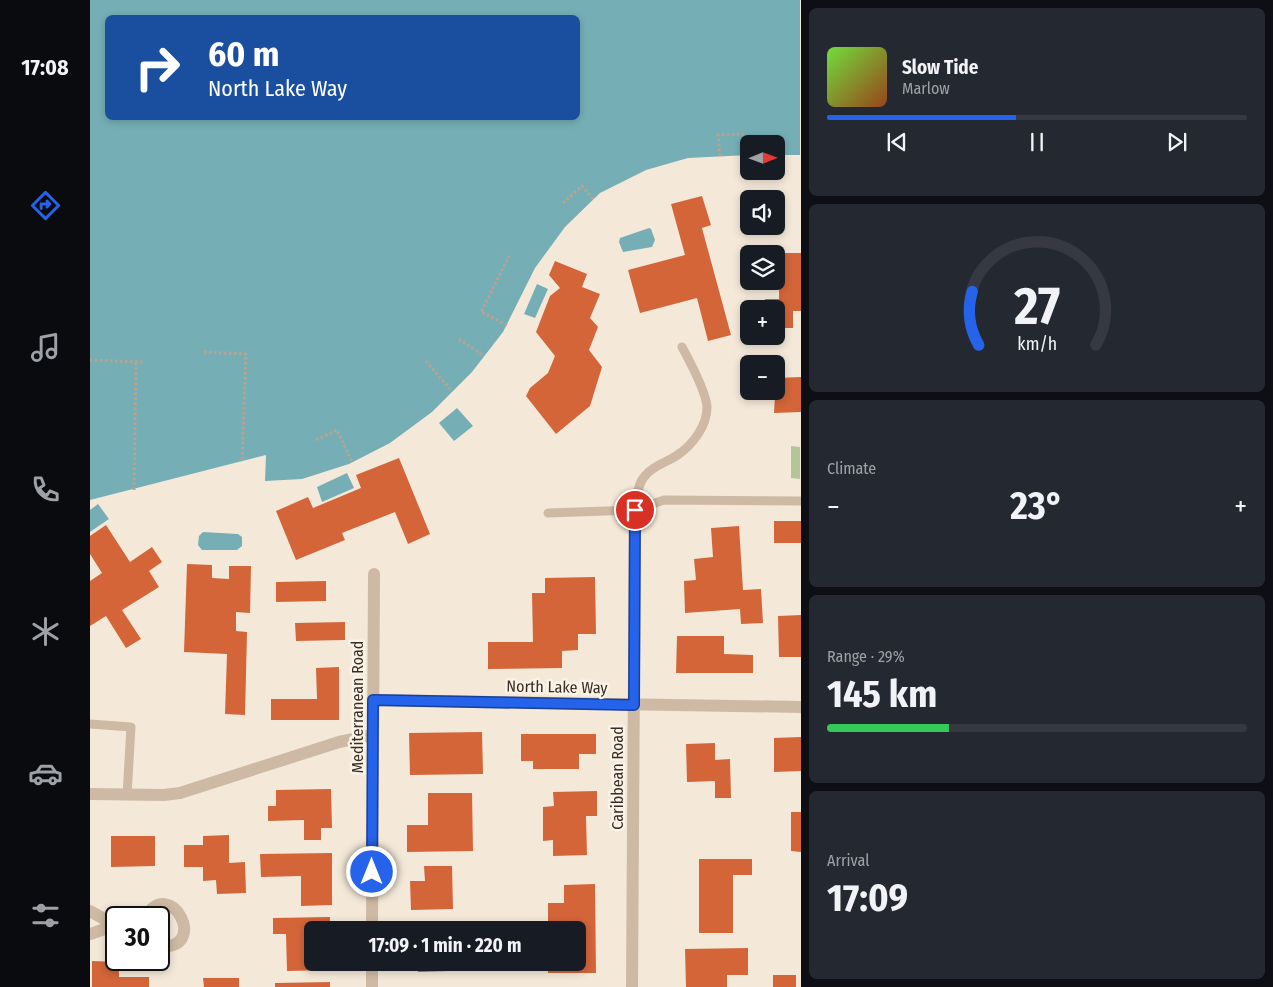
<!DOCTYPE html>
<meta charset="utf-8">
<style>
:root{--surface:#171b24;--page:#242831;--text:#f1f3f6;--muted:#9ea1a6;--line:#363941;--accent:#2563eb}
body{margin:0;font-family:"Fira Sans Condensed",sans-serif;background:var(--page);color:var(--text);height:100vh;display:flex;flex-direction:column;font-size:19px;white-space:nowrap}
*{box-sizing:border-box;margin:0}
p{font-size:16px;color:var(--muted)}
.icon{flex:none;width:28px;height:28px;fill:none;stroke:currentColor;stroke-width:2;stroke-linecap:round;stroke-linejoin:round}
.map{position:relative;flex:1;overflow:hidden}
.panel{display:flex;flex-direction:column;gap:8px;padding:8px;background:#0d0f14;width:472px}
.panel>*{flex:none}
.banner{position:absolute;left:15px;top:15px;width:475px;height:105px;border-radius:8px;box-shadow:0 2px 8px #0003;background:#1a4fa0;color:#fff;overflow:hidden}
.needle{width:32px;rotate:89deg}
.fabs{position:absolute;left:650px;top:135px;display:grid;gap:10px}
.fabs a{display:grid;place-items:center;width:45px;height:45px;border-radius:8px;background:var(--surface);box-shadow:0 2px 8px #0003;font-size:25px}
.speed{position:absolute;left:15px;top:906px;display:flex;gap:10px;font-size:25px;font-weight:700;text-align:center}
.speed>*{display:grid;place-content:center;width:65px;height:65px;border-radius:50%;background:var(--surface);box-shadow:0 2px 8px #0003;line-height:1}
.speed .limit{border:2px solid #111;border-radius:8px;background:#fff;color:#111}
.pin{position:absolute;display:grid;place-items:center;width:42px;height:42px;color:#fff;margin:-21px;border:2px solid #fff;border-radius:50%;box-shadow:0 1px 5px #0007}
.me{position:absolute;width:55px;margin:-28px;rotate:0deg;stroke-linejoin:round;filter:drop-shadow(0 0 4px #0008)}
.turn{display:flex;align-items:center;gap:18px;height:105px;padding:0 20px;font-size:22px}
.turn .icon{width:65px;height:65px;stroke-width:2.5}
.turn b{display:block;font-size:35px;line-height:42px}
.big{font-size:38px;font-weight:700;line-height:1.1}
.panel .card{flex:1;display:flex;flex-direction:column;justify-content:center;gap:8px;min-width:0;padding:0 18px;border-radius:8px;background:var(--page)}
.panel .dial{align-items:center;gap:0}
.dial svg{height:130px;overflow:visible;fill:none;stroke:var(--line);stroke-width:7;stroke-linecap:round;text-anchor:middle}
.dial text{fill:var(--text);stroke:none}
.song{display:flex;align-items:center;gap:15px}
.cover{width:60px;height:60px;border-radius:8px;background:linear-gradient(135deg,hsl(100 70% 55%),hsl(20 70% 35%))}
.played{height:5px;border-radius:2px;background:linear-gradient(90deg,var(--accent) 45%,var(--line) 45%)}
.keys{display:flex;justify-content:space-around;direction:ltr}
.heat{display:flex;justify-content:space-between;align-items:center;font-size:28px;direction:ltr}
.charge{height:8px;border-radius:4px;background:linear-gradient(90deg,#34c759 29%,var(--line) 0)}
.trip{position:absolute;left:214px;top:921px;width:282px;height:50px;border-radius:8px;background:var(--surface);box-shadow:0 2px 8px #0003;font-weight:700;line-height:50px;text-align:center}
main{display:flex;flex:1;min-height:0}
.dock{display:flex;flex-direction:column;width:90px;justify-content:space-around;align-items:center;background:#090b0e;color:var(--muted)}
.dock .icon{width:35px;height:35px}
.dock .current{color:var(--accent)}
.dock b{font-size:22px;color:var(--text)}
.map>svg:first-child{display:block}
.green{fill:#b4c598}
.water{fill:#75afb5;fill-rule:evenodd}
.building{fill:#d36539}
.lines{fill:none;stroke-linecap:round;stroke-linejoin:round}
.path{stroke:#baa38e;stroke-width:3;stroke-dasharray:2.5 2.5;stroke-linecap:butt}
.service{stroke:#ceb9a4;stroke-width:9}
.minor{stroke:#ceb9a4;stroke-width:12}
.route-casing{stroke:#184099;stroke-width:12}
.route{stroke:#2563eb;stroke-width:9}
.labels{text-anchor:middle;dominant-baseline:central;stroke-width:5;stroke-linejoin:round;paint-order:stroke}
.street-label{font-size:16px;fill:#382d26;stroke:#fbf3e6}
</style>
<main>
<nav class="dock">
<b>17:08</b>
<svg class="icon current" aria-label="directions" viewBox="0 0 24 24"><path d="M12 3l9 9-9 9-9-9zM9 14v-3h6M13 9l2 2-2 2"/></svg>
<svg class="icon" aria-label="music" viewBox="0 0 24 24"><path d="M9 18V5l10-2v13"/><circle cx="6" cy="18" r="3"/><circle cx="16" cy="16" r="3"/></svg>
<svg class="icon" aria-label="phone" viewBox="0 0 24 24"><path d="M5 4h4l2 5-3 2q2 4 5 5l2-3 5 2v4C11 20 4 13 5 4z"/></svg>
<svg class="icon" aria-label="climate" viewBox="0 0 24 24"><path d="M12 3v18M4 7l16 10M4 17L20 7"/></svg>
<svg class="icon" aria-label="car" viewBox="0 0 24 24"><path d="M5 17H2v-5l4-1 3-4h7l3 4 3 1v5h-3M9 17h6M6 11h13"/><circle cx="7" cy="17" r="2"/><circle cx="17" cy="17" r="2"/></svg>
<svg class="icon" aria-label="filters" viewBox="0 0 24 24"><path d="M4 7h16M4 17h16"/><circle cx="9" cy="7" r="2"/><circle cx="15" cy="17" r="2"/></svg>
</nav>
<div class="map">
<svg width="711" height="987" viewBox="0 0 711 987">
<rect width="100%" height="100%" fill="#f4e9d9"/>
<!-- green -->
<path class="green" d="M701,446L710,447V479L701,478Z"/>
<!-- water -->
<g class="water">
<path d="M0,0H710V155H686V144H659V155L598,158L556,170L510,193L475,227L445,268L413,332L382,372L342,412L300,443L259,464L212,479L175,481L176,455L0,500ZM18,18H488V118H18Z"/>
<path d="M559,228L561,229L565,240L562,247L533,252L529,242L530,238Z"/>
<path d="M447,284L458,289L445,318L434,314Z"/>
<path d="M367,408L383,426L364,441L349,423Z"/>
<path d="M257,473L264,488L232,502L227,487Z"/>
<path d="M8,504L19,519L0,532V510Z"/>
<path d="M113,532L148,534L152,537V546L147,550H112L108,545L109,536Z"/>
</g>
<!-- building -->
<g class="building">
<path d="M612,196L621,225L612,228L641,335L618,341L607,298L550,313L538,270L595,255L581,204Z"/>
<path d="M689,253H711V311H703V328H686V309H675V299H689Z"/>
<path d="M465,261L497,274L492,287L510,294L500,318L508,327L499,350L512,367L500,406L466,434L436,396L440,388L458,373L465,356L446,332L460,296L470,288L459,275Z"/>
<path d="M711,377V412L684,413L686,378Z"/>
<path d="M309,458L340,534L318,544L305,512L252,533L255,540L206,560L186,511L218,497L223,508L271,488L266,475Z"/>
<rect x="684" y="521" width="27" height="22"/>
<path d="M16,525L40,562L62,547L72,562L59,571L69,587L32,610L51,639L36,648L16,616L0,626V581L12,573L0,554V536Z"/>
<path d="M649,526L653,590L671,589L673,623L651,624L650,609L595,613L594,581L606,580L604,559L623,557L621,528Z"/>
<path d="M97,564L122,565V578L139,579V566H161L160,613L146,612V631L157,632L155,715L135,714L137,654L94,652Z"/>
<path d="M505,577L506,634H488V650L472,651V668L398,669V642H443L442,593H455V578Z"/>
<path d="M236,581V601L186,602V582Z"/>
<path d="M711,615V657H689L688,616Z"/>
<path d="M255,622V640L206,641L205,623Z"/>
<path d="M587,636H634V654L663,655V673H586Z"/>
<path d="M249,667V720H181V699H227L226,668Z"/>
<path d="M392,732L393,774L320,775L319,733Z"/>
<path d="M431,734H506V754H489V769H443V761H431Z"/>
<path d="M711,737V771L684,772V738Z"/>
<path d="M625,743V760L640,759L641,798H625V781L597,782L596,744Z"/>
<path d="M241,789L242,828H231V840H214V820L178,821V806H186V790Z"/>
<path d="M507,791V816H496L497,855L463,856V840L453,841V807L464,806L463,792Z"/>
<path d="M338,793H382L383,851L317,852V825H338Z"/>
<path d="M701,812H711V852L701,851Z"/>
<path d="M139,835V863L155,862L156,893L127,894L126,880L113,881V867H94V845H113V836Z"/>
<path d="M21,836H65V866L21,867Z"/>
<path d="M242,853V905L211,906V876L171,877L170,854Z"/>
<path d="M609,859H662V875H643V933H609Z"/>
<path d="M334,866H362L363,909L321,910L320,881H335Z"/>
<path d="M505,884L506,973H458V962H488V930H458V903H474V885Z"/>
<path d="M240,917V930H222V962H240V970L197,971L196,934H183V918Z"/>
<path d="M359,924V930H327V925Z"/>
<path d="M658,948V975H637V987H596L595,949Z"/>
<path d="M2,961L29,962V977H59V987H2Z"/>
<path d="M328,962H359V971L328,972Z"/>
<rect x="683" y="975" width="23" height="12"/>
<path d="M113,978H149V987H114Z"/>
<path d="M240,982V987H185V983Z"/>
</g>
<g class="lines">
<!-- path -->
<g class="path">
<path d="M630,156L628,135L656,134"/>
<path d="M473,203L492,186L504,200"/>
<path d="M417,325L391,312L419,256"/>
<path d="M369,339L394,356"/>
<path d="M114,352L156,354L152,462"/>
<path d="M0,360L53,362"/>
<path d="M336,361L362,391"/>
<path d="M226,440L247,430L262,462"/>
<path d="M44,490L46,362"/>
</g>
<!-- service -->
<g class="service">
<path d="M545,510C547,499 547,485 554,477C562,466 578,462 589,454C603,444 617,426 617,407C616,391 599,360 592,347"/>
<path d="M458,513L545,510L574,500L711,501"/>
<path d="M0,724L41,727L37,795"/>
</g>
<!-- minor -->
<g class="minor">
<path d="M283,700L711,707"/>
<path d="M0,794L74,795L90,793L249,742L283,735"/>
<path d="M0,911L25,925"/>
<path d="M55,918C80,873 121,951 69,946"/>
<path d="M282,930L284,574"/>
<path d="M0,934L26,925"/>
<path d="M282,987V962"/>
<path d="M542,987L545,510"/>
</g>
</g>
<g class="lines">
<defs>
<path id="route" d="M282,872L283,700L544,705L545,510"/>
</defs>
<!-- route casing -->
<use href="#route" class="route-casing"/>
<!-- route -->
<use href="#route" class="route"/>
</g>
<g class="labels">
<!-- street labels -->
<g class="street-label">
<text transform="translate(467 687) rotate(1)">North Lake Way</text>
<text transform="translate(267 707) rotate(-90)">Mediterranean Road</text>
<text transform="translate(527 778) rotate(-90)">Caribbean Road</text>
</g>
</g>
</svg>
<div class="fabs">
<a><svg class="needle" viewBox="-14 -14 28 28"><path d="M0-13l5 13h-10z" fill="#e53935"/><path d="M0 13l5-13h-10z" fill="#9ea1a6"/></svg></a>
<a><svg class="icon" aria-label="sound" viewBox="0 0 24 24"><path d="M4 9h4l5-4v14l-5-4H4zM17 9q2 3 0 6"/></svg></a>
<a><svg class="icon" aria-label="layers" viewBox="0 0 24 24"><path d="M12 4l9 5-9 5-9-5zM3 14l9 5 9-5"/></svg></a>
<a>+</a>
<a>−</a>
</div>
<div class="speed"><div class="limit">30</div></div>
<div class="pin" style="left:545px;top:510px;background:#d93025"><svg class="icon" aria-label="arrive" viewBox="0 0 24 24"><path d="M6 21V4h12l-3 4 3 4H6"/></svg></div>
<svg class="me" style="left:282px;top:872px" viewBox="-20 -20 40 40"><circle r="17" fill="#2563eb" stroke="#fff" stroke-width="3"/><path d="M0-11L8 9 0 5-8 9z" fill="#fff"/></svg>
<div class="trip">17:09 · 1 min · 220 m</div>
<div class="banner">
<div class="turn"><svg class="icon" aria-label="right" viewBox="0 0 24 24"><path d="M7 20v-9h11M14 6l5 5-5 5"/></svg><div><b>60 m</b>North Lake Way</div></div>
</div>
</div>
<section class="panel">
<div class="card">
<div class="song"><i class="cover"></i><div><b>Slow Tide</b><p>Marlow</p></div></div>
<div class="played"></div>
<div class="keys"><svg class="icon" aria-label="previous" viewBox="0 0 24 24"><path d="M18 5L8 12l10 7zM5 5v14"/></svg><svg class="icon" aria-label="pause" viewBox="0 0 24 24"><path d="M8 5v14M16 5v14"/></svg><svg class="icon" aria-label="next" viewBox="0 0 24 24"><path d="M6 5l10 7-10 7zM19 5v14"/></svg></div>
</div>
<div class="card dial"><svg viewBox="0 0 100 80">
<path d="M14 69A42 42 0 1 1 86 69"/>
<path d="M14 69A42 42 0 0 1 10 36" stroke="#2563eb"/>
<text x="50" y="56" font-size="32" font-weight="700">27</text>
<text x="50" y="72" font-size="11">km/h</text>
</svg></div>
<div class="card"><p>Climate</p>
<div class="heat"><a>−</a><b class="big">23°</b><a>+</a></div>
</div>
<div class="card"><p>Range · 29%</p><b class="big">145 km</b><div class="charge"></div></div>
<div class="card"><p>Arrival</p><b class="big">17:09</b></div>
</section>
</main>
